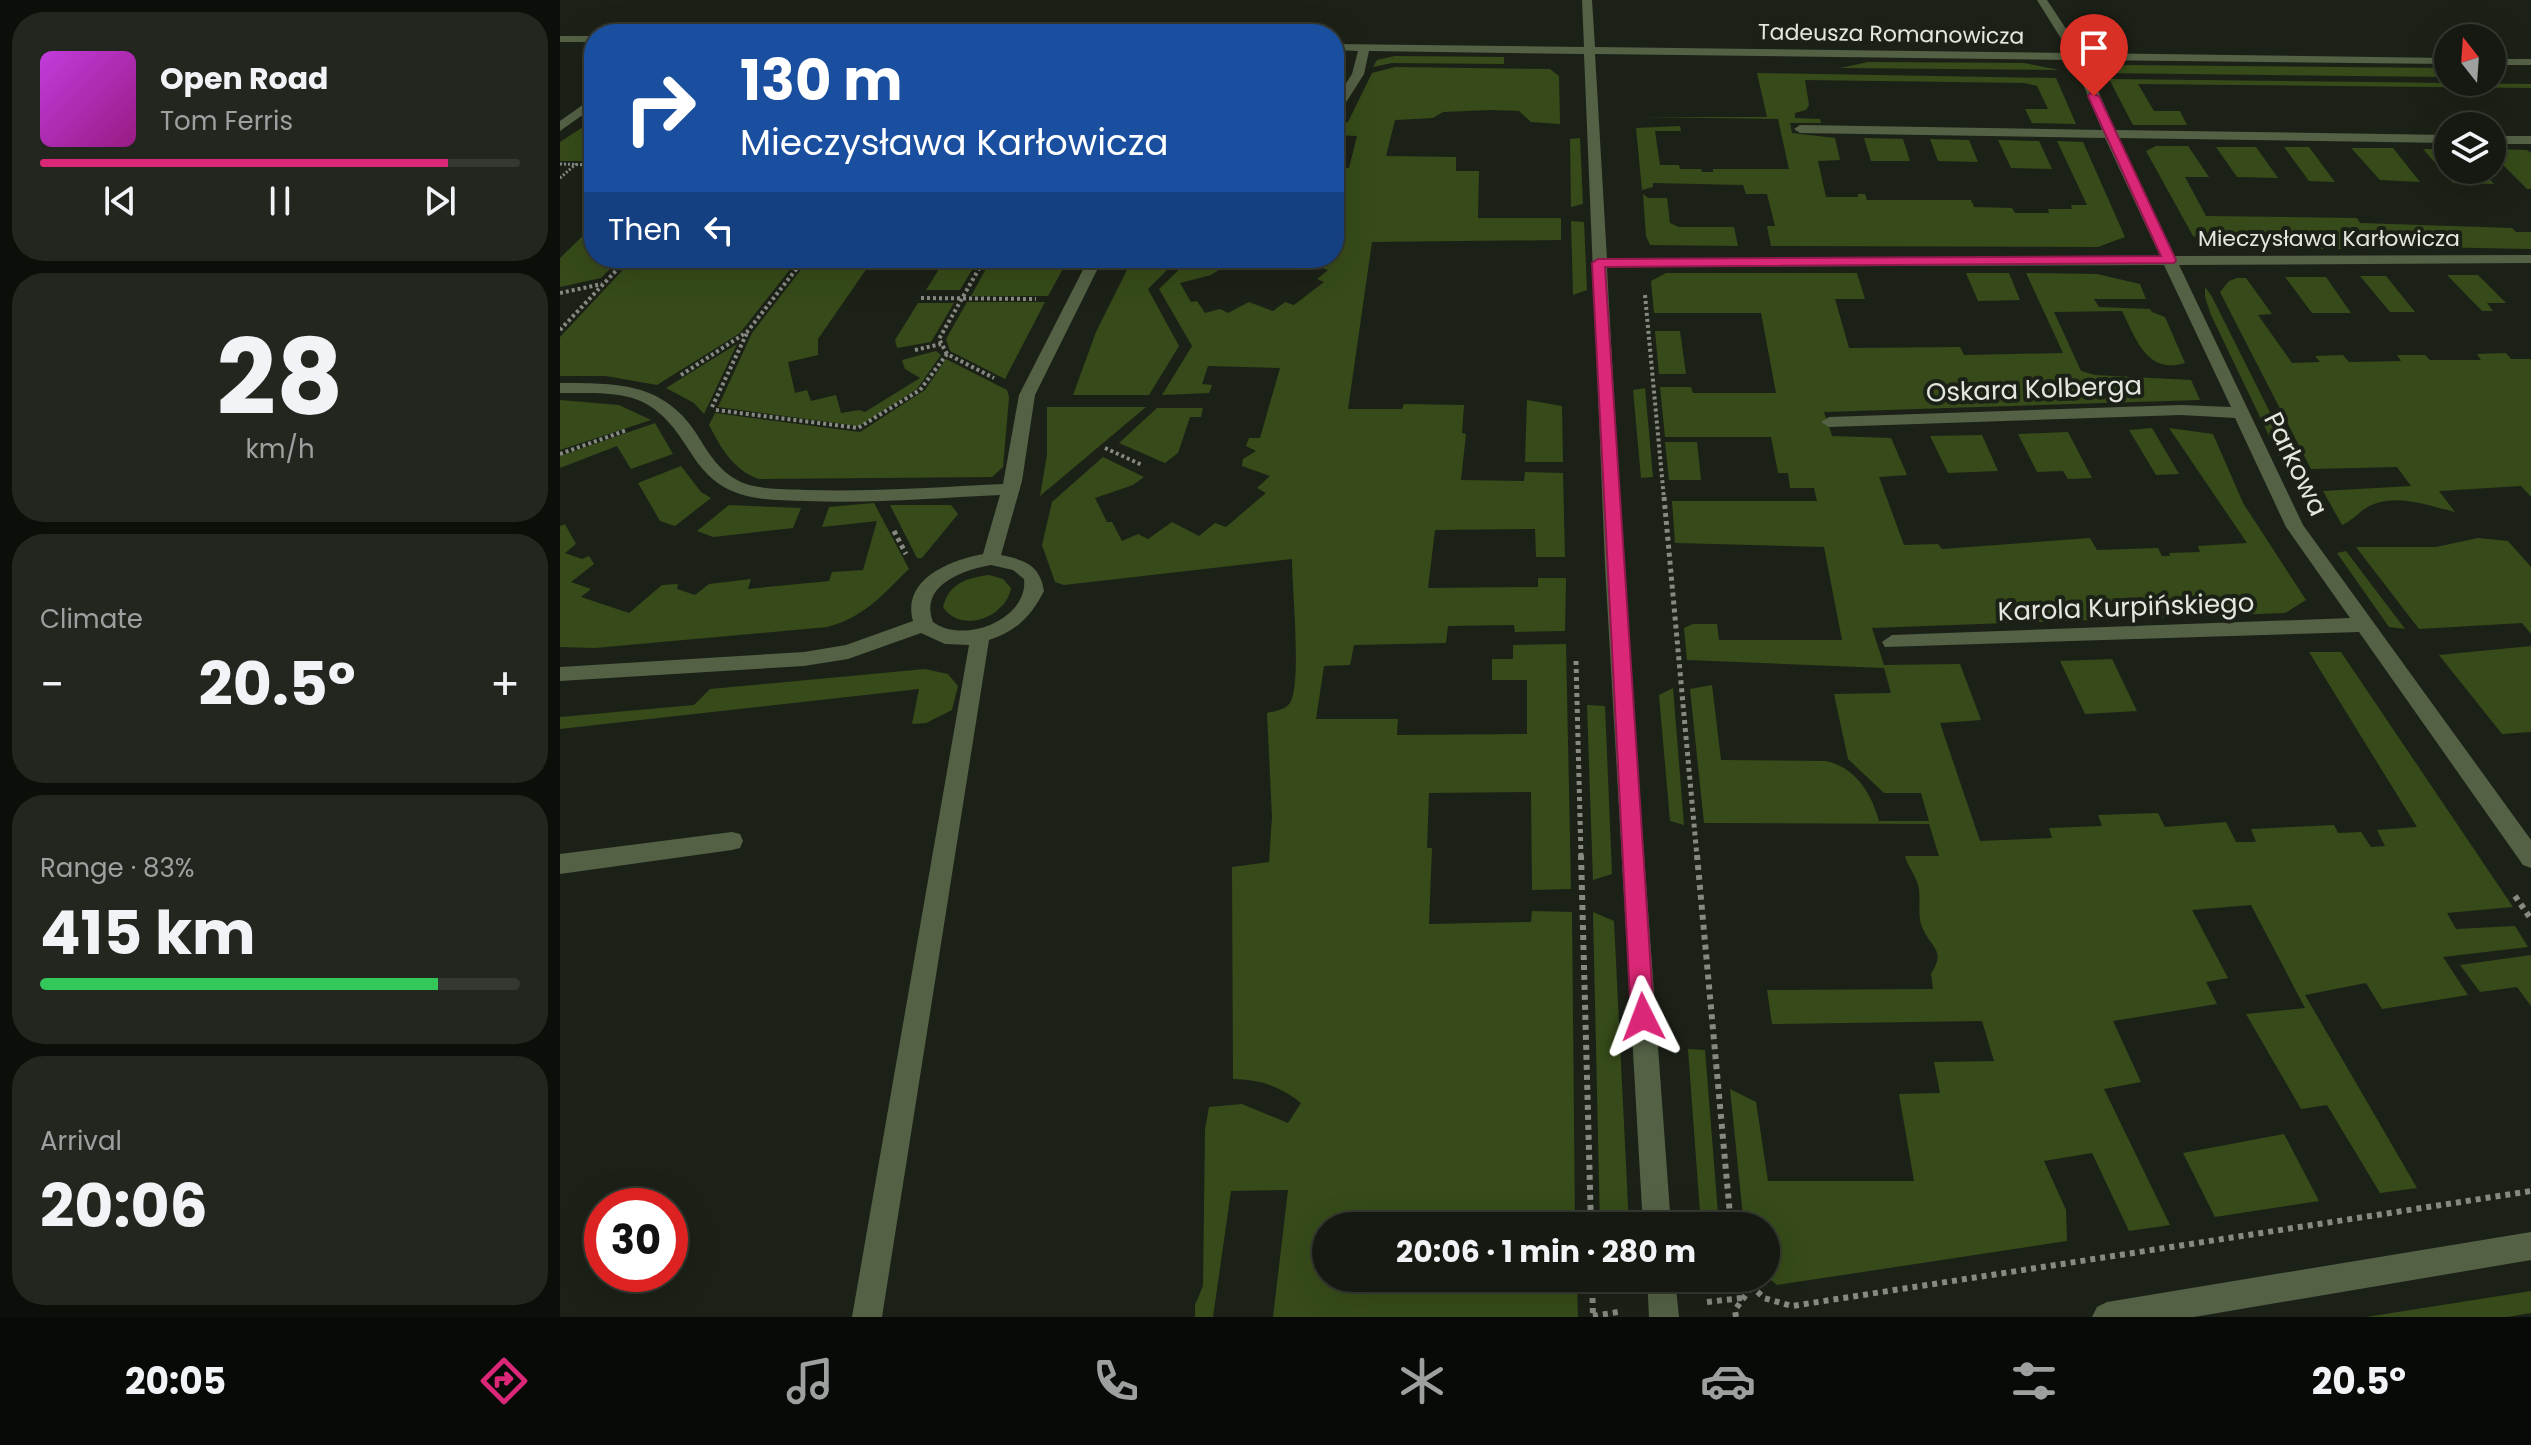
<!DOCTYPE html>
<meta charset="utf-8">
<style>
:root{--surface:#151911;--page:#22261f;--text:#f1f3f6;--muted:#9da09f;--line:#343831;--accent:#db2777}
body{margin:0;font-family:Poppins,sans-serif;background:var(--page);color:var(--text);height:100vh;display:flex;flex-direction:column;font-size:30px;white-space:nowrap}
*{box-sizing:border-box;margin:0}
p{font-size:26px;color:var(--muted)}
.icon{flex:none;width:44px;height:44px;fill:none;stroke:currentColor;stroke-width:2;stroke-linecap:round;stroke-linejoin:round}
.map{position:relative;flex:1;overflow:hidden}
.sheet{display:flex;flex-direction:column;gap:12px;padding:12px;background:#0c0e09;width:560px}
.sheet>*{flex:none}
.banner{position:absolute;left:24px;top:24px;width:760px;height:244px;border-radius:32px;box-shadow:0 8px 32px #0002,0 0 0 2px var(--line);background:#1a4fa0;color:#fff;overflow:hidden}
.needle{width:52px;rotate:343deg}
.fabs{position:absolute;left:1874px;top:24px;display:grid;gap:16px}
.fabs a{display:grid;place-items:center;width:72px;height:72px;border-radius:50%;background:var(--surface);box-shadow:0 8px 32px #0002,0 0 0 2px var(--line);font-size:40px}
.speed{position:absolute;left:24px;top:1188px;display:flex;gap:16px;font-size:40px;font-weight:700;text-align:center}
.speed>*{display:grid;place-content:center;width:104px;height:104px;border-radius:50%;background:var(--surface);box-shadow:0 8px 32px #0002,0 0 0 2px var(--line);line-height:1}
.speed .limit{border:12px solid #d22;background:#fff;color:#111}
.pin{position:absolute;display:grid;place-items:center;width:68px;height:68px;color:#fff;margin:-82px -34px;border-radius:50% 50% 50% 0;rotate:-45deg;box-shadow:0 0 8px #0007}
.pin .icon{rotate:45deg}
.me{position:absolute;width:88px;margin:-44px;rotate:357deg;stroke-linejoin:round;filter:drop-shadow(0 0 6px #0008)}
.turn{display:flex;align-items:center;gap:28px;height:168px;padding:0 24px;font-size:36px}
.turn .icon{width:104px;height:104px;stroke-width:2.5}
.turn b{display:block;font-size:56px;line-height:68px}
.then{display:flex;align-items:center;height:76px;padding:0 24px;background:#0003;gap:16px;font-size:30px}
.big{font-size:60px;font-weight:700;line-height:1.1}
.sheet .widget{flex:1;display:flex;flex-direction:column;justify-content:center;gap:12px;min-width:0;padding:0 28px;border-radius:32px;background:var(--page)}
.sheet .dial{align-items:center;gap:0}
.dial b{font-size:104px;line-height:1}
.song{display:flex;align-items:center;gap:24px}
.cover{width:96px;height:96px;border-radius:12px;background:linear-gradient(135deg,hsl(290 70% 55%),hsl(310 70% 35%))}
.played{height:8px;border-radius:4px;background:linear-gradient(90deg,var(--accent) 85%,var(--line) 85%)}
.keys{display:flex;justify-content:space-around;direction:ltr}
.heat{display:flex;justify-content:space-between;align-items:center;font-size:44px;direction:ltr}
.charge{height:12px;border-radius:6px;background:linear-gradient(90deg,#34c759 83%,var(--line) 0)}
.trip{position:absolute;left:752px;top:1212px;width:468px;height:80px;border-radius:40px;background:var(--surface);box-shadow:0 8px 32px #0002,0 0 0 2px var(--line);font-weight:700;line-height:80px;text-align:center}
.tabs{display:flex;height:128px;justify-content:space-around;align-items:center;background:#080a07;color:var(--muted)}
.tabs .icon{width:56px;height:56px}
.tabs .current{color:var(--accent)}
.tabs b{font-size:36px;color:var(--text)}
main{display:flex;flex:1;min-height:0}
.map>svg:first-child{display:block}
.green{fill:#364b19}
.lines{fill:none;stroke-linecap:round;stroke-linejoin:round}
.path-far3{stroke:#868a82;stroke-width:3;stroke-dasharray:2 2;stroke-linecap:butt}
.path-far2{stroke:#868a82;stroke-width:4;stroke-dasharray:3 3;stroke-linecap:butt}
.path-far1{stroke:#868a82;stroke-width:5;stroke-dasharray:4 4;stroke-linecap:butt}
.path{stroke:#868a82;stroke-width:6;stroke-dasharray:5 5;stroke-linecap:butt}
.minor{fill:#546145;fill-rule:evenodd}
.route{fill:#db2777;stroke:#8e194d;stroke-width:2}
.labels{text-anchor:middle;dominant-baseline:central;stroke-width:8;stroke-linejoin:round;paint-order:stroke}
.far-street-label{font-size:22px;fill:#e4e7e0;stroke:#1c2117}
.street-label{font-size:26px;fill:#e4e7e0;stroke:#1c2117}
</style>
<main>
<section class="sheet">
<div class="widget">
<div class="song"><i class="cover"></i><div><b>Open Road</b><p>Tom Ferris</p></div></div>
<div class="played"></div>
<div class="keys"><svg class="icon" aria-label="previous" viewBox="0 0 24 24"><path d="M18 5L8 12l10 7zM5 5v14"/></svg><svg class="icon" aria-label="pause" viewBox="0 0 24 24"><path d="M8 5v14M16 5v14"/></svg><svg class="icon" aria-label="next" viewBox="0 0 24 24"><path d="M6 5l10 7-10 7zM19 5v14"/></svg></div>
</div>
<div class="widget dial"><b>28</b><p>km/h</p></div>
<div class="widget"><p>Climate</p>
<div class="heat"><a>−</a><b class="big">20.5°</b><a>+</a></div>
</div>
<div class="widget"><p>Range · 83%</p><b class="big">415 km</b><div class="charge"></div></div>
<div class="widget"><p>Arrival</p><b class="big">20:06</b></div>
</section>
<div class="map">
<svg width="1971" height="1317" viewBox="0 0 1971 1317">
<rect width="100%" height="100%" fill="#1c2117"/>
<!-- green -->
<g class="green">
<path d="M835,56L944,57V64L832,63L813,67L817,60Z"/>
<path d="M1308,62L1464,63L1499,70L1280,68Z"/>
<path d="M1565,65L1888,68V77L1541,73Z"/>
<path d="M835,67L990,69L999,76L1000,124L971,122L959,111L931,110L883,112L873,118L835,120L826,156L896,157V171H919L918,218H1001V240L812,242L788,409H842L844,404L904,405L902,433L906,434L901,480L964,481L965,472L1003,473L1005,557H976L975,529L875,530L868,588L978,587V578H1006L1005,631L955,632L954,625L888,626L886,643L794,645L790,665L764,666L756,719H838L837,735L967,734V680H932V659H953V645L1006,644L1011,889L972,890L971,792L869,793L867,848H872L869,924L971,922L972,911L1012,912L1015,1226H766V1278H1017L1018,1317H713L728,1190L671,1191L653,1317H635V1305L643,1286L645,1130L649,1107L682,1104L728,1123L741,1103C722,1087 699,1079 673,1079L672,867L709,862L712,817L707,713C715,711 725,710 730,703C742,684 732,587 732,559L504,585L495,582L482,545L492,502L543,457L584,477L573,485L535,498L547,522H552L562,541L578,534L588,539L612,522L639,536L655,523L666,527L706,493L697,488L710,476L682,466L683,459L696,451L686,446L689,438H700L720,368L648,366L642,384L652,385L649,393L602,395L632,346L599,289L631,258L660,269L651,275L620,283L631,302L637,301L645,313L660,309L668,313L689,302L713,311L725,302L734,305L764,282L757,279L768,270L744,262V258H774V168H789L797,136L774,135V129L788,122L812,73Z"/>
<path d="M1197,73L1496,78L1516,124L1472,123L1465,109H1488L1477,86L1464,83L1245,80L1249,105L1246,110L1235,113V118L1260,119L1261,123H1230L1232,133L1275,138L1280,160L1258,161L1266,197H1298V194H1305L1307,200H1411L1414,207L1452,208L1455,213H1489L1488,209H1512L1511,205H1527L1497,141L1523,142L1565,237L1538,247L1211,246L1207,226H1215L1207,194H1186L1183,185L1093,183V187L1082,190L1076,128L1120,126L1121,131H1095L1100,165H1119L1120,169H1141L1142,172H1153V169H1229L1218,119L1081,117H1207Z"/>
<path d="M1549,79L1971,84V88L1578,84L1594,111H1620L1627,125H1573Z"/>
<path d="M34,125V161H0V142L23,127Z"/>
<path d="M1020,138L1023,204L1011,207L1010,139Z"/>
<path d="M1304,138L1343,139L1350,161H1311Z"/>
<path d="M1370,139L1409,140L1418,162L1378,161Z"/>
<path d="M1438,140L1479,141L1492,169L1451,168Z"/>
<path d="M1596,146H1628L1649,177H1625L1646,216L1797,218L1800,223L1952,228L1956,232H1971V249L1817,246L1814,249H1749L1745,246H1663L1633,236L1586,151Z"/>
<path d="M1656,147H1696L1718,178L1677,177Z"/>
<path d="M1724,147H1749L1775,182L1749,181Z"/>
<path d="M1791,148H1833L1860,182L1820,180Z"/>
<path d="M1863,149H1888V170H1921L1934,184L1893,183Z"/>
<path d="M1932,149L1967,150L1971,153V189H1967L1932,154Z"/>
<path d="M1083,194L1088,198H1107L1110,223L1119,227H1174L1178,246L1090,245L1086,236Z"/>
<path d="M1011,221L1024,222L1027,290L1013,295Z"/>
<path d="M34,225V258H61L41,278L0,287V258Z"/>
<path d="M74,258H239L180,333L97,385L46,376H0V337Z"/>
<path d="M250,258H314L258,339V355L228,362L235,393L247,390L251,401L276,395L281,413L299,410L305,412L360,378L345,369L342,360L376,351L381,355L357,389L299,426L158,407L192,333Z"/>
<path d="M386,258H419L400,290H366Z"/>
<path d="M432,258H509L488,296H411Z"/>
<path d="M573,258H619L588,289L619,346L589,395H513L536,332Z"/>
<path d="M1106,273H1297L1305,299H1275L1289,348L1400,347L1404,355L1503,353L1466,273L1537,274L1580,284L1586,299H1534L1539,307L1590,309L1592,312L1605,317L1625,363C1587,375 1576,339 1562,311L1494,312L1521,371L1535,375L1631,380L1640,400L1264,412L1272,436L1331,438L1347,475L1319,477L1344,545L1378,544L1382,549L1530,538L1537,550L1598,548L1602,556H1610L1609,553L1640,552L1638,546L1687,543L1609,428L1653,434L1683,503L1746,600L1725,613L1312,628L1324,665L1400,664L1421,720L1380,723L1420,841L1492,838L1489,828L1542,826L1538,815L1598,813L1605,827L1666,822L1676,842H1696L1691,829L1774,825L1778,833L1801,832L1811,847L1825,846L1817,830L1857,827L1749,652H1781L1953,907L1887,913L1896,929L1955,926L1968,947L1883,957L1908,995L1822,1009L1806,983L1745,995L1857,1188L1820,1193L1767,1105L1741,1109L1686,1014L1745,1008L1691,905L1632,910L1668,978L1646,982L1657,1004L1553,1021L1581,1082L1544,1089L1610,1225L1569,1231L1532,1153L1484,1161L1506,1210L1507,1241L1217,1285L1206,1276V1226H1184L1170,1089L1196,1102L1208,1181H1354L1339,1094L1380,1093L1374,1062L1434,1061L1422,1021L1212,1024L1207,990L1373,989L1371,974C1386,950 1372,949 1363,929C1356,915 1362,900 1358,885C1355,874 1348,867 1345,856H1379L1369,824L1144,823L1130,689L1152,685L1161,760L1266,761C1295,767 1312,794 1319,821H1369L1361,793H1324L1288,759L1274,694L1331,693L1324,668L1127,660L1124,628L1133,624H1157L1159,640H1282L1264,547L1115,543L1112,501H1257L1254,488H1230L1228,473H1218L1211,437H1105L1100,387H1131L1133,393H1216L1201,313H1094L1091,281Z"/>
<path d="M1406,273H1449L1460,300L1418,301Z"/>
<path d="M1887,275H1918L1946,303H1927L1933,311H1922Z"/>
<path d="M1800,276H1826L1855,312H1830Z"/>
<path d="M1725,277H1766L1791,313H1752Z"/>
<path d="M1677,278H1686L1712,314L1698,315L1732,363L1760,362L1755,356L1783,355L1789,362L1841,361L1837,355H1865L1870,360H1921L1917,354L1946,353L1951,359H1971V497L1961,486L1879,491L1895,512C1870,506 1839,494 1814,504C1802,508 1794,520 1782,525L1763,491L1851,486L1837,467L1751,469L1660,292L1669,281Z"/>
<path d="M1645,287L1651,295L1739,470L1726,471L1651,315L1645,297Z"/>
<path d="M407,302H485L445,379L390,351L386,339Z"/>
<path d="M358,303H394L371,342L337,348L335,340Z"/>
<path d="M1095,331H1120L1126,374H1099Z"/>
<path d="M177,344L144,414L134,403L106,388Z"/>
<path d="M386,359L447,390L449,397L443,467L432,477L199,479C173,470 161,448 149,425L155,413L300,432L365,390Z"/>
<path d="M1085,388L1093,477L1081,478L1073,390Z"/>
<path d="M0,400L59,405L91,420L0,450Z"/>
<path d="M967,400L1002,406L1003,462H965Z"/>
<path d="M487,407H586L480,496L487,455Z"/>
<path d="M597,408H643L641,417H630L618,453L605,463L559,443Z"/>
<path d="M95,423L113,454L71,469L57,446L0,468V456Z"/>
<path d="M1592,428L1619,474L1596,475L1569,430Z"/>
<path d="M1508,432L1532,478L1508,479L1503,471L1477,472L1458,434Z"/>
<path d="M1422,435L1438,471L1388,473L1370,436Z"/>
<path d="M1105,442H1137L1141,480H1109Z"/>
<path d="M121,466L141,492L151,498L115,526L100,521L78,483Z"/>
<path d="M314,503L349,569C322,595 305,617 267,627L35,648L0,647V526L5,524L16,544L5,553L22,559L29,556L34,564L11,582L31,589L21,597L69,613L102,585L118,584L117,589L135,595L149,584L191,579L188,589L269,581L272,572L303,570L317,521L262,527L269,507Z"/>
<path d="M169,505L241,508L233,528L153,537L137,531Z"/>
<path d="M330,505H391L398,514L362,558H357Z"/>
<path d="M1918,538L1948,541L1971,567V634L1962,623L1859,629L1796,547H1876Z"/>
<path d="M1786,551L1845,629L1829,627L1777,553Z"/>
<path d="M429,575L443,579L451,588C446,618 400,634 383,607C389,583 407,578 429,575Z"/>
<path d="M1971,646V732L1942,734L1879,655Z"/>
<path d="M1552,659L1577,711L1525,714L1500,661Z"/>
<path d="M365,669L388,674L398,686L392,710L366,723L352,724L359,689L0,729V717L134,705L150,689Z"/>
<path d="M1113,688L1124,825L1110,821L1099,695Z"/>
<path d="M1027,705L1045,706L1052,874L1033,880Z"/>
<path d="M1033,912L1054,921L1069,1226H1040Z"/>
<path d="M1971,955V1006L1957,987L1920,992L1900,965Z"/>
<path d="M1128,1049L1145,1050L1159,1226H1141Z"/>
<path d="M1724,1134L1759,1201L1655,1217L1623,1153Z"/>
<path d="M1971,1291V1313L1947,1317H1806Z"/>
</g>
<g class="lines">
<!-- path-far3 -->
<g class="path-far3">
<path d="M61,26L724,34"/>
<path d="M0,164L34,165"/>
<path d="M0,178L16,164"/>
</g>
<!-- path-far2 -->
<g class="path-far2">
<path d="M658,258L661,259"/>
<path d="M0,293L42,284"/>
<path d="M1085,295L1104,499"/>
<path d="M361,298L476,299"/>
<path d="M0,330L68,258"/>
<path d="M355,350L381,344"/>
<path d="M387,354L379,339L425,258"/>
<path d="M121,375L187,332L245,258"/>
<path d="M152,407L187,333"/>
<path d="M156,410L298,428L360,390L387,354L434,378"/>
<path d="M545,448L582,465"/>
<path d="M0,454L67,430"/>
</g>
<!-- path-far1 -->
<g class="path-far1">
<path d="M1104,497L1137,857"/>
<path d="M334,531L346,554"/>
<path d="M1016,661L1021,857"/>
</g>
<!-- path -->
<g class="path">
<path d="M1021,855L1031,1226"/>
<path d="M1137,855L1171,1226"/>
<path d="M1955,896L1971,919"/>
<path d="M1032,1278L1033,1317"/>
<path d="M1183,1278L1204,1298L1232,1306L1971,1191"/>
<path d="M1147,1302L1182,1298"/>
<path d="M1033,1316L1058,1312"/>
<path d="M1176,1317L1175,1310L1190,1289"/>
</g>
<!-- minor -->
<g class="minor">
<path d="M1022,0H1032L1035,47L1510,53L1477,0H1487L1522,53L1888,58V64L1525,60L1555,130L1888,135V143L1558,138L1615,256L1971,255V263L1619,265L1743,525L1971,840V868L1963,865L1799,632L1325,647L1322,642L1332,635L1790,618L1726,527L1675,418L1621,415L1269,427L1261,422L1269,417L1621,405L1671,407L1604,265L1047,267L1063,565L1111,1226H1083L1045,565L1024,54L809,51L804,74L778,115L774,116V102L792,74L798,51L774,50V44L1024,47ZM1035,54L1513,60L1542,130L1240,125L1234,129L1240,133L1545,138L1600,256L1047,259Z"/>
<rect x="0" y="36" width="34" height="6"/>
<rect x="1932" y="59" width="39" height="6"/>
<path d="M34,97V107L0,131V121Z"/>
<rect x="1932" y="136" width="39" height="8"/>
<path d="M529,258H543L475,395L462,481L441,555C465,560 480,565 484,591C472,615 456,632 429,640L322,1317H292L409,645L385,644L361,633L288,659L244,666L0,681V667L244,652L286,645L353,621C341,579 391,560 423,554L440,495C375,498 310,504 245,501C221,500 195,501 172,491C153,483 140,468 129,450C92,390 66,393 0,393V383C55,383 103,382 136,433C149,454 161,475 186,484C205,490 228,489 247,490C313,492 378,487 443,484L459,395ZM431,565L453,570L464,579C469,619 403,645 373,622C359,585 403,570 431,565Z"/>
<path d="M172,832L180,834L183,841L180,848L172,850L0,874V854Z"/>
<path d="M1971,1232V1260L1634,1317H1532L1537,1307L1547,1302Z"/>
<path d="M1087,1278H1115L1119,1317H1089Z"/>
</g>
</g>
<!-- route -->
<path class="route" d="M1530,93L1539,96L1616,260L1614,263L1045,267L1094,1017L1091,1025L1083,1028L1075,1025L1071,1017L1032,263L1038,259L1601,256L1528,96Z"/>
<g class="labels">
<!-- far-street labels -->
<g class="far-street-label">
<text transform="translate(1331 34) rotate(1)">Tadeusza Romanowicza</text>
<text x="1769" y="238">Mieczysława Karłowicza</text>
</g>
<!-- street labels -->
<g class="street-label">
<text transform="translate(1474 389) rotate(-2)">Oskara Kolberga</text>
<text transform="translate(1736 464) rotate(64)">Parkowa</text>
<text transform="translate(1566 607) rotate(-2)">Karola Kurpińskiego</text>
</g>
</g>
</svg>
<div class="fabs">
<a><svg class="needle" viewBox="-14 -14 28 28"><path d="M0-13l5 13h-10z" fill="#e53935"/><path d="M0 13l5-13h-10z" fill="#9da09f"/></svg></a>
<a><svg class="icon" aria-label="layers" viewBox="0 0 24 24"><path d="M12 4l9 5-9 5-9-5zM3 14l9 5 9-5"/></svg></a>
</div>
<div class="speed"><div class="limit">30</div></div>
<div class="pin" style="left:1534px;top:96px;background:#d93025"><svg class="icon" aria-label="arrive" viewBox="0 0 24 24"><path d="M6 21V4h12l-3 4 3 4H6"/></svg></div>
<svg class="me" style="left:1083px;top:1017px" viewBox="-20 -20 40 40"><path d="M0-17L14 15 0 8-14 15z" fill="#db2777" stroke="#fff" stroke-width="4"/></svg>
<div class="trip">20:06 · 1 min · 280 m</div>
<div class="banner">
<div class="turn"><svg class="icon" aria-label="right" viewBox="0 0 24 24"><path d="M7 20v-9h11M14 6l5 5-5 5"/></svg><div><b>130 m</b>Mieczysława Karłowicza</div></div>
<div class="then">Then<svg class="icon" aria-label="left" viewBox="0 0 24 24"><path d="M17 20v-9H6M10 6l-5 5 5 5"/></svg></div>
</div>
</div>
</main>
<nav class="tabs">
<b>20:05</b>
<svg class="icon current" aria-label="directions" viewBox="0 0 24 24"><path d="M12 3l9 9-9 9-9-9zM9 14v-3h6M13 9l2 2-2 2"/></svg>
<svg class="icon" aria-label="music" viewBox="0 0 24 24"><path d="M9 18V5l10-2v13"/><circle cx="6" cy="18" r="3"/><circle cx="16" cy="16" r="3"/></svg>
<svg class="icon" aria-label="phone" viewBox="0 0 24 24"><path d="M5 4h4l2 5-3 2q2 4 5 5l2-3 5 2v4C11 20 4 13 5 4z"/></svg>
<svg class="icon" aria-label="climate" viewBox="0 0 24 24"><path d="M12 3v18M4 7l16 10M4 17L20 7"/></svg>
<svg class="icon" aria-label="car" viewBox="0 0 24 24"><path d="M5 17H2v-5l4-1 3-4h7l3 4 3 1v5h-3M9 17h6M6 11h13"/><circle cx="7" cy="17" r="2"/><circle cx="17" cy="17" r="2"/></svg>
<svg class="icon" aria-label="filters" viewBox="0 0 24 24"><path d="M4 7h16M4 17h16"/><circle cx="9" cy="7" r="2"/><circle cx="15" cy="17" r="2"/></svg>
<b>20.5°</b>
</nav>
